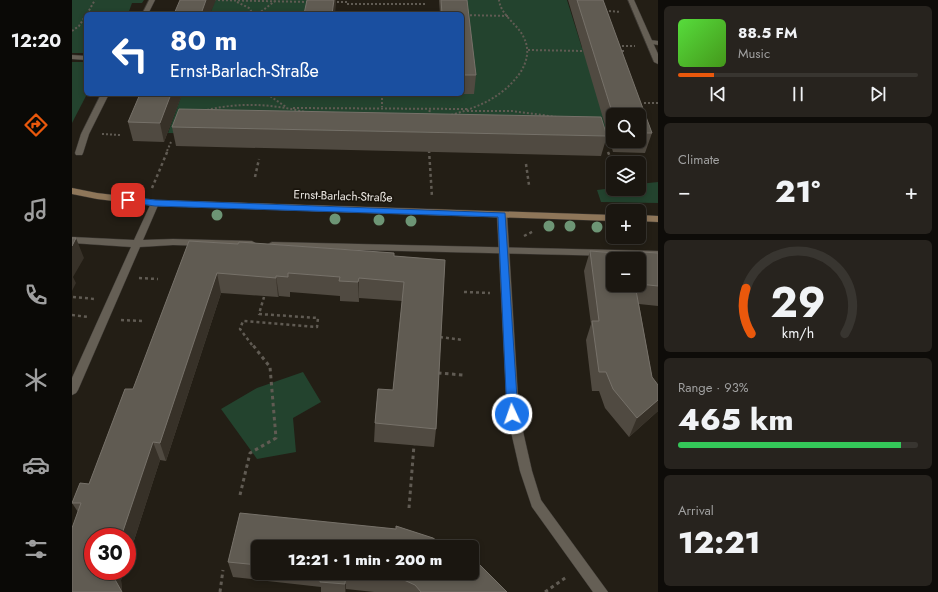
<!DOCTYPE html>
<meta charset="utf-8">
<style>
:root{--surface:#1a1610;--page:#27231e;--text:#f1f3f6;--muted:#9f9f9f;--line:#383530;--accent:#ea580c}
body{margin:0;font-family:Jost,sans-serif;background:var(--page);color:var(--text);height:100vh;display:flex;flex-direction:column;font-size:15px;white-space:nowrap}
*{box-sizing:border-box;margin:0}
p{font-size:13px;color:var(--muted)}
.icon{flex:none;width:22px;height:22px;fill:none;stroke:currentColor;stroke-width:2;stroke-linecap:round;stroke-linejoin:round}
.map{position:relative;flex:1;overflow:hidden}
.side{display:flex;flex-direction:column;gap:6px;padding:6px;background:#0e0c09;width:280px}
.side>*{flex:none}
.hud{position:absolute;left:12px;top:12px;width:380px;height:84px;border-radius:6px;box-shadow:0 2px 6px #0003,0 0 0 1px var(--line);background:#1a4fa0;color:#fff;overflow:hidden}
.fabs{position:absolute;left:534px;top:108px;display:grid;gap:8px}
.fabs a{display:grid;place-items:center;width:40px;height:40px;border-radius:6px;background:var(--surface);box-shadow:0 2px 6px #0003,0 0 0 1px var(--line);font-size:20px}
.speed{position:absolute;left:12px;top:528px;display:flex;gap:8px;font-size:20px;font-weight:700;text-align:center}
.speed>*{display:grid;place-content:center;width:52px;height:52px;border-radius:50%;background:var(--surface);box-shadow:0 2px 6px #0003,0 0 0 1px var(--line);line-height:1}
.speed .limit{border:6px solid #d22;background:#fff;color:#111}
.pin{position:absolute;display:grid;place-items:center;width:34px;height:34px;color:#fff;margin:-17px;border-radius:8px;box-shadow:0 2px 6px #0006}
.me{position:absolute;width:44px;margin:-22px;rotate:357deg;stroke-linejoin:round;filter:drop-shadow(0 0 3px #0008)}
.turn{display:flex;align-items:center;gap:14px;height:84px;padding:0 20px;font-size:18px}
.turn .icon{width:52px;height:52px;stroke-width:2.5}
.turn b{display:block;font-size:28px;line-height:34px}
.big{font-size:30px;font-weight:800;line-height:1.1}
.side .card{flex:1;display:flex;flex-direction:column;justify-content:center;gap:6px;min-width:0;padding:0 14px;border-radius:6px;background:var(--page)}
.side .dial{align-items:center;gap:0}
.dial svg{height:104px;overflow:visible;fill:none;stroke:var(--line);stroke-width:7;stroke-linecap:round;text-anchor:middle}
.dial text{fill:var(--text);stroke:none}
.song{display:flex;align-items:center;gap:12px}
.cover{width:48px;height:48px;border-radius:6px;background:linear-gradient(135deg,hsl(110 70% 55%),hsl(100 70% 35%))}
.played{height:4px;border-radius:2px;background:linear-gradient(90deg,var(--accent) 15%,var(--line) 15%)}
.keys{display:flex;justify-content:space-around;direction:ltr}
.heat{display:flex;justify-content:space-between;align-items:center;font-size:22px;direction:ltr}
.charge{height:6px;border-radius:3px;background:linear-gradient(90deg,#34c759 93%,var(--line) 0)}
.trip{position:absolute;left:179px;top:540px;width:228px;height:40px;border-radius:6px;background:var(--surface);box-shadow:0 2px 6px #0003,0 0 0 1px var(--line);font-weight:800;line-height:40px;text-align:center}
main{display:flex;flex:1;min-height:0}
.tab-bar{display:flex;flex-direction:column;width:72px;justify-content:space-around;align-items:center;background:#0a0906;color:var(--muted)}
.tab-bar .icon{width:28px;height:28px}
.tab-bar .on{color:var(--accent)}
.tab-bar b{font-size:18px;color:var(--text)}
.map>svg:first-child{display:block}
.green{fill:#23432e}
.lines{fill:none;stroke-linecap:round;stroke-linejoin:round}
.service-casing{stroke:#3d3934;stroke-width:1}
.minor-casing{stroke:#3d3934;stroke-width:1}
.secondary-casing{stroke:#3d3934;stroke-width:1}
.path-far2{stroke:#605b53;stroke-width:2;stroke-dasharray:2 2;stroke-linecap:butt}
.path-far1{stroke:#605b53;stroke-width:2.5;stroke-dasharray:3 3;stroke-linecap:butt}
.path{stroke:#605b53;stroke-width:3;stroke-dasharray:3.5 3.5;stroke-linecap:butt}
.service{fill:#655f55;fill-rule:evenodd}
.minor{fill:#655f55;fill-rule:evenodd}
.secondary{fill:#8e7659;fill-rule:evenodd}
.tree{fill:#6d9575}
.wall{fill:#504a41;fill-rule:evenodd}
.shaded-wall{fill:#373128}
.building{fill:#605b52;stroke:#767169}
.route{fill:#1a73e8;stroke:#114b97}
.labels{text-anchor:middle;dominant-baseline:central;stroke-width:3.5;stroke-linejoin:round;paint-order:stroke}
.street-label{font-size:12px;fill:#ebe7e2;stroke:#1a150d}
</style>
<main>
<nav class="tab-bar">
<b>12:20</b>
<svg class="icon on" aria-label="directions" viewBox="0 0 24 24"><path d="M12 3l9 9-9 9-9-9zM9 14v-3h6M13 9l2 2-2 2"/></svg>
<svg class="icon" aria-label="music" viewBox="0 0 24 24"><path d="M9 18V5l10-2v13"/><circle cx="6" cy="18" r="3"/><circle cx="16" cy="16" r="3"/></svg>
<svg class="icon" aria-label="phone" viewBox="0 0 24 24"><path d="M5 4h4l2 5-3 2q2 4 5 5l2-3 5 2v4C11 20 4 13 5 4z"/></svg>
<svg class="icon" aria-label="climate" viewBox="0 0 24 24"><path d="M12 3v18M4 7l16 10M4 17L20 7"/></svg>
<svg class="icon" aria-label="car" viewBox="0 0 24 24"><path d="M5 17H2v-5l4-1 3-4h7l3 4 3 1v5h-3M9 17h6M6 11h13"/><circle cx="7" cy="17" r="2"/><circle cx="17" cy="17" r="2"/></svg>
<svg class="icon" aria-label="filters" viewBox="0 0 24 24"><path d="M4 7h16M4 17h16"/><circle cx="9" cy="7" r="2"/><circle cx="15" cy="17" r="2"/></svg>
</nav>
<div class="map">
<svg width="586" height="592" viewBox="0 0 586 592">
<rect width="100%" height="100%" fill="#231e15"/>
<!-- green -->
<g class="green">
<path d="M0,0H72L70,3H60L56,14H14V53H0Z"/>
<path d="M135,0H245L237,14H138L142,3Z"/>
<path d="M392,0H495L510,48H516L539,143L96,133L110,94H401L390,14Z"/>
<path d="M0,62H14L15,94L0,123Z"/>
<path d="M586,182V203L529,202L525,190L541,188V189H567V184Z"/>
<path d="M231,372L249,402L221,418L224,452L185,459L149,409L185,388Z"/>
</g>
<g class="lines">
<defs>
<g id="service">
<path d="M578,40L586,41V45L576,43L575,42Z"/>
<path d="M29,94H37L17,134L11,153L10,155H4L3,153L9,134Z"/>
<path d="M83,200L87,203L71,240L101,239L180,241L185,244L180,247L101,245L68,247L6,390L4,393L0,395V378L59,247L0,243V237L62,240L79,203Z"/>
<path d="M200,242L586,251V257L200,248L195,245Z"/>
</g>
<g id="minor">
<path d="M77,0H83L76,14H70Z"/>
<path d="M556,0H562L586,54V64L582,62Z"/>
<path d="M0,55L14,56V60L0,59Z"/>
<path d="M430,212L435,215L447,414L460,471L469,500L536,592H521L460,507L448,471L435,414L425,215Z"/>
</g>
<g id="secondary">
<path d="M0,188L25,193L83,200L541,215V221L83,206L25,199L0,194Z"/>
<path d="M567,215L586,216V222L567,221Z"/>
</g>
</defs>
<!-- service casing -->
<use href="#service" class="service-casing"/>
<!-- minor casing -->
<use href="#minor" class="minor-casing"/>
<!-- secondary casing -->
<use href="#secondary" class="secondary-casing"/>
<!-- path-far2 -->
<g class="path-far2">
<path d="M142,0L237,2"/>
<path d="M165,2L177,8L181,14"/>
<path d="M261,2H275"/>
<path d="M275,4H354"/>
<path d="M537,11L549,12"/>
<path d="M15,14L23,0"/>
<path d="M186,14L203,1"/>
<path d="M390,15L436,16"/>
<path d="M0,31L7,26L14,15"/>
<path d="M550,46H563"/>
<path d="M456,50L513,51"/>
<path d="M546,51H552"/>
<path d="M195,94L214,107"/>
<path d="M310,94V107"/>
<path d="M572,103H586"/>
<path d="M221,108L396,109"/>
<path d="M135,110C168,102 200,104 233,112"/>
<path d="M395,111H440L485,117"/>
<path d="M379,115C407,107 431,97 448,73C455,62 458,50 452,38C446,24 429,16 427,0"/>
<path d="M357,116L358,108"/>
<path d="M30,134L48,135"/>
<path d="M95,151L99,142"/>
</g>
<!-- path-far1 -->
<g class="path-far1">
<path d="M357,150L360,197"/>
<path d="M536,152L541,164"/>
<path d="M454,164L457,185"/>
<path d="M183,177L187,159"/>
<path d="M80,188L96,150"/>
<path d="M452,236L462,231"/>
<path d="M67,278L86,279"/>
<path d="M392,292L418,293"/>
<path d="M1,297L23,299"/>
<path d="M0,315L16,317"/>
<path d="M49,320L70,321"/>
<path d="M368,337L391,340"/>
<path d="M180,345L168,329L171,321L245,327L246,318L187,314L192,297"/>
</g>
<!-- path -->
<g class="path">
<path d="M366,373L391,375"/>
<path d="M168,495L178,453L204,438L198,367L180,344"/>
<path d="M337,508L342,445"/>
<path d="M148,592L151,570"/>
<path d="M473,592L496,576"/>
</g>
<!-- service -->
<use href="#service" class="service"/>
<!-- minor -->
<use href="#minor" class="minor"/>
<!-- secondary -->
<use href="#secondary" class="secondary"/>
</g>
<!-- trees -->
<g class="tree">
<circle cx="145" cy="215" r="5.5"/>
<circle cx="263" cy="219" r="5.5"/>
<circle cx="307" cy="220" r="5.5"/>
<circle cx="339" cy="221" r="5.5"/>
<circle cx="477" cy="226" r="5.5"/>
<circle cx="498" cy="226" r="5.5"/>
<circle cx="525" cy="227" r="5.5"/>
</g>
<!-- wall -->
<g class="wall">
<path d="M367,0H395L404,75L402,94H388H390V14H368Z"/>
<path d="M496,0H531L580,133L573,153L541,152ZM541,115H567V141H541Z"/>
<path d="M110,94L92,142L61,141L56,122Z"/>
<path d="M223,94H252V95Z"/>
<path d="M100,127L535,136L529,156L104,146Z"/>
<path d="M117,241L166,244L167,242L322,253V256L373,260L364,429L362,447L302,442L303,423L306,389L321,390L330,301L287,298V302L268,301V296L218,292V297L207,296L206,297L149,293L94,461L88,460L55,562V537H21V571H52L49,580L50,592H0V528L6,512L0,503L8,483L17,484L53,389H61Z"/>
<path d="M518,251L568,255L569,252L586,253V306L567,304L580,377L586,385V411L557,437L533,408L527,391H520L514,340L519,324L512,271ZM567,259V285H541Z"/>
<path d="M168,513L324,529V526L361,538L374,547H186V573H400V557L435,592H302L274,589V592H249V587L161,577L156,562Z"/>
</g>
<!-- shaded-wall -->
<g class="shaded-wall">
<path d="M134,0H144L138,14H129Z"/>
<path d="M262,0H264V5L263,14H260Z"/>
<path d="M99,94H110L92,142L88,123Z"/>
<path d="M4,238L12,258L1,277L4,283L0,291V246Z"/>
<path d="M145,273L149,293L94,461L88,443Z"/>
<path d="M204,276L207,296L206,297L204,278Z"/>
<path d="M287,278V302L286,282Z"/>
<path d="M586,400V411L557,437L565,418Z"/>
<path d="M81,442L88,460L55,562V537H49Z"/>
<path d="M40,571H52L49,580L50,592L41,576Z"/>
<path d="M274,574V592H273V584Z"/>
</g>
<!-- building -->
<g class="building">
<path d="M108,0H134L129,14H102Z"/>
<path d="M235,0H262L260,14H232Z"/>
<path d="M369,0H395L404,75H390V14H370Z"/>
<path d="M505,0H531L580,133H567V115H541Z"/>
<path d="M68,94H99L88,123L56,122Z"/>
<path d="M107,109L529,117L535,136L100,127Z"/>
<path d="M0,238H4L0,246Z"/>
<path d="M117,241L166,244L167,242L322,253V256L373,260L364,429L303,423L306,389L321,390L332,282L287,278L286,282L267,281L268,277L216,273V277L204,276V278L145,273L88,443L81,442L49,537H21V571H40L41,576L50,592H0V528L9,503H0L8,483L17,484L53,389H61Z"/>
<path d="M518,251L570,255L569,252L586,253V286L567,284V259H541V285H563L580,377L586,385V400L565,418L541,389L534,372H527L520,321H527Z"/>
<path d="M168,513L324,529V526L361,538L374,547H186V565L156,562Z"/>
<path d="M400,557L435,592H349L343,585L332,580L274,574L273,584L248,582L249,573H400Z"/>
</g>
<!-- route -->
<path class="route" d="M56,197L83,200L433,213L446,414L444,417L440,418L437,417L435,414L426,217L83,206L54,202L52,200Z"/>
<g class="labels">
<!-- street labels -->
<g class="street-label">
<text transform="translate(271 196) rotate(2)">Ernst-Barlach-Straße</text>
</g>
</g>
</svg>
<div class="fabs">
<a><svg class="icon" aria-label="search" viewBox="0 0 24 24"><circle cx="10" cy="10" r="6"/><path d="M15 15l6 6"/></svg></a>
<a><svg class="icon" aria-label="layers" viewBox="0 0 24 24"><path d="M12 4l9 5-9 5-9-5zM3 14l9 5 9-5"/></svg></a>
<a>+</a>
<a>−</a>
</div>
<div class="speed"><div class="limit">30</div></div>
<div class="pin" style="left:56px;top:200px;background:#d93025"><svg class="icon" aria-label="arrive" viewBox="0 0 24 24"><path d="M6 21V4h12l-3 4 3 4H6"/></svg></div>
<svg class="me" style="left:440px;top:414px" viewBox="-20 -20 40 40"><circle r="17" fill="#1a73e8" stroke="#fff" stroke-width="3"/><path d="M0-11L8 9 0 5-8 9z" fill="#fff"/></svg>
<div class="trip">12:21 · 1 min · 200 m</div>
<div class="hud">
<div class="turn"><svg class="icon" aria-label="left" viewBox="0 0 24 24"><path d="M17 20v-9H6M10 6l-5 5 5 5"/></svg><div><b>80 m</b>Ernst-Barlach-Straße</div></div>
</div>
</div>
<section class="side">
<div class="card">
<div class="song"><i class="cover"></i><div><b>88.5 FM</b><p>Music</p></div></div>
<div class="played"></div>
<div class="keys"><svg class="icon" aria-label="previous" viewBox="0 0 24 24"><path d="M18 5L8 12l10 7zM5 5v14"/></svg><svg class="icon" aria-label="pause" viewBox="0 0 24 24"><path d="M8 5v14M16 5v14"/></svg><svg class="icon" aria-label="next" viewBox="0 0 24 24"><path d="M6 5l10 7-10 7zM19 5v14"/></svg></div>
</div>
<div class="card"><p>Climate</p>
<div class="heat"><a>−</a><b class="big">21°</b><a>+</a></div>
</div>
<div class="card dial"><svg viewBox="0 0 100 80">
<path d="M14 69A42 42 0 1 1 86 69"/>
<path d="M14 69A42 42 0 0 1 10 34" stroke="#ea580c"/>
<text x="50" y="56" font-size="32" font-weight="700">29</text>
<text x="50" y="72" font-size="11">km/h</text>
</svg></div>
<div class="card"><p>Range · 93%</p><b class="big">465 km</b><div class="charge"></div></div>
<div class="card"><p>Arrival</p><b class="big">12:21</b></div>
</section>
</main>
